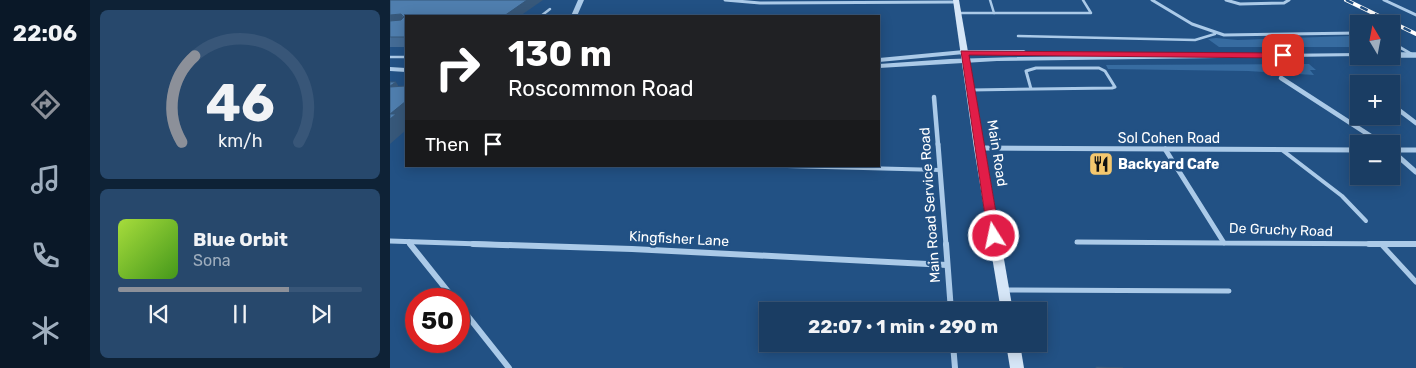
<!DOCTYPE html>
<meta charset="utf-8">
<style>
:root{--surface:#1a3d63;--page:#27486c;--text:#f1f3f6;--muted:#9faebe;--line:#385678;--accent:#8c9099}
body{margin:0;font-family:Rubik,sans-serif;background:var(--page);color:var(--text);height:100vh;display:flex;flex-direction:column;font-size:19px;white-space:nowrap}
*{box-sizing:border-box;margin:0}
p{font-size:16px;color:var(--muted)}
.icon{flex:none;width:28px;height:28px;fill:none;stroke:currentColor;stroke-width:2;stroke-linecap:round;stroke-linejoin:round}
.map{position:relative;flex:1;overflow:hidden}
.panel{display:flex;flex-direction:column;gap:10px;padding:10px;background:#0e2236;width:300px}
.panel>*{flex:none}
.guide{position:absolute;left:15px;top:15px;width:475px;height:152px;border-radius:0px;box-shadow:0 2px 12px #0003,0 0 0 1px var(--line);background:#202124;color:#fff;overflow:hidden}
.needle{width:32px;rotate:350deg}
.fabs{position:absolute;left:960px;top:15px;display:grid;gap:10px}
.fabs a{display:grid;place-items:center;width:50px;height:50px;border-radius:0px;background:var(--surface);box-shadow:0 2px 12px #0003,0 0 0 1px var(--line);font-size:25px}
.speed{position:absolute;left:15px;top:288px;display:flex;gap:10px;font-size:25px;font-weight:700;text-align:center}
.speed>*{display:grid;place-content:center;width:65px;height:65px;border-radius:50%;background:var(--surface);box-shadow:0 2px 12px #0003,0 0 0 1px var(--line);line-height:1}
.speed .limit{border:8px solid #d22;background:#fff;color:#111}
.pin{position:absolute;display:grid;place-items:center;width:42px;height:42px;color:#fff;margin:-21px;border-radius:10px;box-shadow:0 2px 8px #0006}
.me{position:absolute;width:55px;margin:-28px;rotate:350deg;stroke-linejoin:round;filter:drop-shadow(0 0 4px #0008)}
.turn{display:flex;align-items:center;gap:18px;height:105px;padding:0 20px;font-size:22px}
.turn .icon{width:65px;height:65px;stroke-width:2.5}
.turn b{display:block;font-size:35px;line-height:42px}
.then{display:flex;align-items:center;height:48px;padding:0 20px;background:#0003;gap:10px;font-size:19px}
.panel .widget{flex:1;display:flex;flex-direction:column;justify-content:center;gap:8px;min-width:0;padding:0 18px;border-radius:8px;background:var(--page)}
.panel .dial{align-items:center;gap:0}
.dial svg{height:130px;overflow:visible;fill:none;stroke:var(--line);stroke-width:7;stroke-linecap:round;text-anchor:middle}
.dial text{fill:var(--text);stroke:none}
.song{display:flex;align-items:center;gap:15px}
.cover{width:60px;height:60px;border-radius:8px;background:linear-gradient(135deg,hsl(80 70% 55%),hsl(100 70% 35%))}
.played{height:5px;border-radius:2px;background:linear-gradient(90deg,var(--accent) 70%,var(--line) 70%)}
.keys{display:flex;justify-content:space-around;direction:ltr}
.trip{position:absolute;left:369px;top:302px;width:288px;height:50px;border-radius:0px;background:var(--surface);box-shadow:0 2px 12px #0003,0 0 0 1px var(--line);font-weight:700;line-height:50px;text-align:center}
main{display:flex;flex:1;min-height:0}
.menu{display:flex;flex-direction:column;width:90px;justify-content:space-around;align-items:center;background:#0a1828;color:var(--muted)}
.menu .icon{width:35px;height:35px}
.menu .on{color:var(--accent)}
.menu b{font-size:22px;color:var(--text)}
.map>svg:first-child{display:block}
.green{fill:#376ca1}
.lines{fill:none;stroke-linecap:round;stroke-linejoin:round}
.service-far3{stroke:#abcae8;stroke-width:2.5}
.service-far2{stroke:#abcae8;stroke-width:3}
.service-far1{stroke:#abcae8;stroke-width:4}
.service{stroke:#abcae8;stroke-width:5}
.minor-far3{stroke:#abcae8;stroke-width:3}
.minor-far2{stroke:#abcae8;stroke-width:4.5}
.minor-far1{stroke:#abcae8;stroke-width:5}
.minor{stroke:#abcae8;stroke-width:6}
.tertiary{fill:#abcae8;fill-rule:evenodd}
.secondary{fill:#d6e6f7;fill-rule:evenodd}
.rail-casing{stroke:#fff;stroke-width:4}
.rail{stroke:#225184;stroke-width:2.5;stroke-dasharray:8;stroke-linecap:butt}
.tertiary-bridge{stroke:#abcae8;stroke-width:5.5}
.wall{fill:#446c96}
.shaded-wall{fill:#37587a}
.building{fill:#4f7eae;stroke:#37587a}
.route{fill:#e11d48;stroke:#92132f}
.labels{text-anchor:middle;dominant-baseline:central;stroke-width:5;stroke-linejoin:round;paint-order:stroke}
.street-label{font-size:14px;fill:#fff;stroke:#225184}
.poi-label{font-size:14px;font-weight:bold;fill:#fff;stroke:#225184;text-anchor:start}
</style>
<main>
<nav class="menu">
<b>22:06</b>
<svg class="icon on" aria-label="directions" viewBox="0 0 24 24"><path d="M12 3l9 9-9 9-9-9zM9 14v-3h6M13 9l2 2-2 2"/></svg>
<svg class="icon" aria-label="music" viewBox="0 0 24 24"><path d="M9 18V5l10-2v13"/><circle cx="6" cy="18" r="3"/><circle cx="16" cy="16" r="3"/></svg>
<svg class="icon" aria-label="phone" viewBox="0 0 24 24"><path d="M5 4h4l2 5-3 2q2 4 5 5l2-3 5 2v4C11 20 4 13 5 4z"/></svg>
<svg class="icon" aria-label="climate" viewBox="0 0 24 24"><path d="M12 3v18M4 7l16 10M4 17L20 7"/></svg>
</nav>
<section class="panel">
<div class="widget dial"><svg viewBox="0 0 100 80">
<path d="M14 69A42 42 0 1 1 86 69"/>
<path d="M14 69A42 42 0 0 1 22 16" stroke="#8c9099"/>
<text x="50" y="56" font-size="32" font-weight="700">46</text>
<text x="50" y="72" font-size="11">km/h</text>
</svg></div>
<div class="widget">
<div class="song"><i class="cover"></i><div><b>Blue Orbit</b><p>Sona</p></div></div>
<div class="played"></div>
<div class="keys"><svg class="icon" aria-label="previous" viewBox="0 0 24 24"><path d="M18 5L8 12l10 7zM5 5v14"/></svg><svg class="icon" aria-label="pause" viewBox="0 0 24 24"><path d="M8 5v14M16 5v14"/></svg><svg class="icon" aria-label="next" viewBox="0 0 24 24"><path d="M6 5l10 7-10 7zM19 5v14"/></svg></div>
</div>
</section>
<div class="map">
<svg width="1026" height="368" viewBox="0 0 1026 368">
<rect width="100%" height="100%" fill="#225184"/>
<!-- green -->
<g class="green">
<path d="M959,36L969,37V47H829L818,39L826,38L848,40Z"/>
<path d="M919,64L926,70H920L924,75L858,71L718,69L716,65Z"/>
</g>
<g class="lines">
<!-- service-far3 -->
<g class="service-far3">
<path d="M600,0L604,13"/>
<path d="M569,13H701L693,0"/>
<path d="M151,16L160,9"/>
<path d="M628,36L805,40L825,34"/>
<path d="M0,57H16"/>
</g>
<!-- service-far2 -->
<path class="service-far2" d="M581,90L722,88L725,87L715,71L709,68H646L636,71L641,89"/>
<!-- service-far1 -->
<g class="service-far1">
<path d="M892,150L952,196L976,221"/>
<path d="M397,166L550,170"/>
</g>
<!-- service -->
<g class="service">
<path d="M991,244L1026,282"/>
<path d="M615,290L839,291"/>
</g>
<!-- minor-far3 -->
<g class="minor-far3">
<path d="M335,0L370,3L567,2"/>
<path d="M762,0L802,24L834,35L969,33"/>
<path d="M836,0L850,4L894,3L899,0"/>
<path d="M994,0L1026,15"/>
<path d="M1001,42L1023,55"/>
</g>
<!-- minor-far2 -->
<g class="minor-far2">
<path d="M891,78L993,144"/>
<path d="M544,97L548,145"/>
<path d="M1001,104L1026,123"/>
</g>
<!-- minor-far1 -->
<g class="minor-far1">
<path d="M548,144L556,245"/>
<path d="M589,148L969,150"/>
<path d="M775,149L834,243L1026,244"/>
<path d="M1001,150L1026,172"/>
<path d="M1002,150H1026"/>
<path d="M0,241L121,245"/>
<path d="M19,242L21,245"/>
<path d="M687,242L834,243"/>
</g>
<!-- minor -->
<g class="minor">
<path d="M20,244L64,299"/>
<path d="M83,244L242,249L557,265"/>
<path d="M556,244L561,311"/>
<path d="M979,244H1026"/>
<path d="M69,305L119,368"/>
<path d="M563,344L565,368"/>
</g>
<!-- tertiary -->
<g class="tertiary">
<path d="M188,0H194L187,16H181Z"/>
<path d="M574,50H634L637,52L634,54H574L489,62V58Z"/>
<path d="M969,53V56H971L607,61L489,68V64L560,59L630,57Z"/>
<path d="M0,67L16,68V72L0,71Z"/>
</g>
<!-- secondary -->
<g class="secondary">
<path d="M563,0H569L623,311H611L584,148Z"/>
<path d="M616,344H630L634,368H620Z"/>
</g>
<defs>
<path id="rail" d="M956,0L1026,34"/>
</defs>
<!-- rail casing -->
<use href="#rail" class="rail-casing"/>
<!-- rail -->
<use href="#rail" class="rail"/>
<!-- tertiary-bridge -->
<path class="tertiary-bridge" d="M1001,55H1026"/>
</g>
<!-- wall -->
<path class="wall" d="M0,0L16,16V47H0Z"/>
<!-- shaded-wall -->
<g class="shaded-wall">
<path d="M137,0H153L130,16H114Z"/>
<path d="M11,14L16,23L0,25V15Z"/>
<path d="M6,82L16,98L0,86Z"/>
<path d="M16,101V125L15,126L16,130L0,144V114Z"/>
</g>
<!-- building -->
<g class="building">
<path d="M0,0H137L114,16H16V37H0V21L11,20L14,17L11,14L0,15Z"/>
<path d="M0,82H6L0,86Z"/>
<path d="M16,86V94L15,95H16V101L0,114V87Z"/>
<path d="M0,114H6L0,119Z"/>
<path d="M706,367L733,368H706Z"/>
</g>
<!-- route -->
<path class="route" d="M571,51L893,53L897,55L893,58L579,55L610,236L608,239H599L598,236Z"/>
<!-- icons -->
<defs>
<symbol id="restaurant-square" viewBox="-11 -11 22 22"><rect x="-9" y="-9" width="18" height="18" rx="4" fill="#f4c76e" stroke="#225184"/><path d="M-5-6h1v4h1v-4h1v4h1v-4h1v5L-1.5 .5V6h-2V.5L-5-1ZM5-6V6H3V1.5H1.5Q1.5-4 5-6Z" fill="#111"/></symbol>
</defs>
<g fill-rule="evenodd">
<use href="#restaurant-square" x="697" y="150" width="28" height="28"/>
</g>
<g class="labels">
<!-- street labels -->
<g class="street-label">
<text x="779" y="138">Sol Cohen Road</text>
<text transform="translate(607 153) rotate(81)">Main Road</text>
<text transform="translate(540 205) rotate(-94)">Main Road Service Road</text>
<text transform="translate(891 230) rotate(2)">De Gruchy Road</text>
<text transform="translate(289 239) rotate(3)">Kingfisher Lane</text>
</g>
<!-- poi labels -->
<g class="poi-label">
<text x="728" y="164">Backyard Cafe</text>
</g>
</g>
</svg>
<div class="fabs">
<a><svg class="needle" viewBox="-14 -14 28 28"><path d="M0-13l5 13h-10z" fill="#e53935"/><path d="M0 13l5-13h-10z" fill="#9faebe"/></svg></a>
<a>+</a>
<a>−</a>
</div>
<div class="speed"><div class="limit">50</div></div>
<div class="pin" style="left:893px;top:55px;background:#d93025"><svg class="icon" aria-label="arrive" viewBox="0 0 24 24"><path d="M6 21V4h12l-3 4 3 4H6"/></svg></div>
<svg class="me" style="left:604px;top:236px" viewBox="-20 -20 40 40"><circle r="17" fill="#e11d48" stroke="#fff" stroke-width="3"/><path d="M0-11L8 9 0 5-8 9z" fill="#fff"/></svg>
<div class="trip">22:07 · 1 min · 290 m</div>
<div class="guide">
<div class="turn"><svg class="icon" aria-label="right" viewBox="0 0 24 24"><path d="M7 20v-9h11M14 6l5 5-5 5"/></svg><div><b>130 m</b>Roscommon Road</div></div>
<div class="then">Then<svg class="icon" aria-label="arrive" viewBox="0 0 24 24"><path d="M6 21V4h12l-3 4 3 4H6"/></svg></div>
</div>
</div>
</main>
